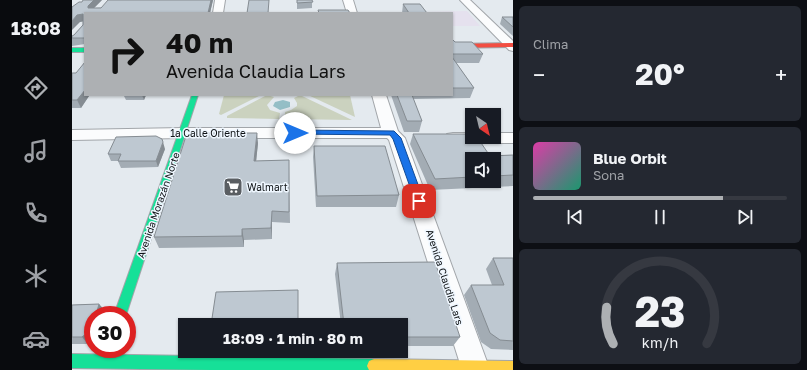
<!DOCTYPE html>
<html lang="es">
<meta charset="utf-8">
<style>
:root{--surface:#171b24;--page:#242831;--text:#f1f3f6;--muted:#9ea1a6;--line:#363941;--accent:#adb0b3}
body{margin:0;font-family:"Golos Text",sans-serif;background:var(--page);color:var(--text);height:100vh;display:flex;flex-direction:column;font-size:15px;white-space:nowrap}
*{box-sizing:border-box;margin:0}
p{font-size:13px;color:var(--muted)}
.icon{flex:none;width:22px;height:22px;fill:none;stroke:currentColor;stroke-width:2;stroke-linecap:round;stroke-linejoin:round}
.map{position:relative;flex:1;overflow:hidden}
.side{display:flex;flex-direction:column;gap:6px;padding:6px;background:#0d0f14;width:294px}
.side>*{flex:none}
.banner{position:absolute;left:12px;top:12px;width:369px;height:84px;border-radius:0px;box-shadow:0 1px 3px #0004;background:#adb0b3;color:#111;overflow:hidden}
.needle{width:26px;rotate:145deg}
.tools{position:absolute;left:393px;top:108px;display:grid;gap:8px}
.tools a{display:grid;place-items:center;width:36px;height:36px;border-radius:0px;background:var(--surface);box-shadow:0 1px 3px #0004;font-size:20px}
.speed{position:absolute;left:12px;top:306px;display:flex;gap:8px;font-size:20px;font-weight:700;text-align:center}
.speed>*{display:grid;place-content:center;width:52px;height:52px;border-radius:50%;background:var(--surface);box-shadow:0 1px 3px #0004;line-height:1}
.speed .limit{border:6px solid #d22;background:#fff;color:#111}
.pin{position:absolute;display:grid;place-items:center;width:34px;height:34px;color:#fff;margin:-17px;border-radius:8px;box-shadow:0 2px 6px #0006}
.me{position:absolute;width:44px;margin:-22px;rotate:90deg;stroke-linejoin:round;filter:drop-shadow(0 0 3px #0008)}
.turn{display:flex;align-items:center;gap:14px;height:84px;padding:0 16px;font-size:18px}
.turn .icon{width:52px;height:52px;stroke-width:2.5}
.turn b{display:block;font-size:28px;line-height:34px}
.big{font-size:30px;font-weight:700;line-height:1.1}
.side .widget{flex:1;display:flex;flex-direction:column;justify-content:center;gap:6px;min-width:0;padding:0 14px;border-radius:6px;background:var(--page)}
.side .dial{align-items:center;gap:0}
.dial svg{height:104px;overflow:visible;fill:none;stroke:var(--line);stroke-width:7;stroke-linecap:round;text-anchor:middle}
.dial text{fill:var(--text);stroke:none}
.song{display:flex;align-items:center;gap:12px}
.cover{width:48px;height:48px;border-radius:6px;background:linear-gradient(135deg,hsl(320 70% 55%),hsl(160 70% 35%))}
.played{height:4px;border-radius:2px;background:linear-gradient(90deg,var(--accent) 75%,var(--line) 75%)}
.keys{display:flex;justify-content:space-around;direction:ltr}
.heat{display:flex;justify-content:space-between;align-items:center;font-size:22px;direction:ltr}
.trip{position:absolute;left:106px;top:318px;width:230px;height:40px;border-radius:0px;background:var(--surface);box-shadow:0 1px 3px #0004;font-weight:700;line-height:40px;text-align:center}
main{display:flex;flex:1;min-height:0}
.dock{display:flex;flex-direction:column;width:72px;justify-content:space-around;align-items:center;background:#090b0e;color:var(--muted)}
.dock .icon{width:28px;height:28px}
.dock .active{color:var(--accent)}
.dock b{font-size:18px;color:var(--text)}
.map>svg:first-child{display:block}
.commercial{fill:#e5e1ee}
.green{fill:#cbd2bf}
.water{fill:#94bec6}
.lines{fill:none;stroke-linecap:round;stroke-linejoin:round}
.street-casing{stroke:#a2a6aa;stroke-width:2}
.fast-casing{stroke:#a2a6aa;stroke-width:2}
.slow-casing{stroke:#a2a6aa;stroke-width:2}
.jam-casing{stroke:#a2a6aa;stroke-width:2}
.street{fill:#fbfcfd;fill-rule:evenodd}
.fast{fill:#16e098;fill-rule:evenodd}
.slow{fill:#ffcf43;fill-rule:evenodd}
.jam{fill:#f24e42;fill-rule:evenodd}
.wall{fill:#a3acb4;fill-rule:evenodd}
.shaded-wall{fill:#858c92}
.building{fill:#bec8d1;stroke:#858c92}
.route{fill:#1a73e8;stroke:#114b97}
.labels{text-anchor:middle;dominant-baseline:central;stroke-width:3;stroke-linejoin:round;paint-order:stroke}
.street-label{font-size:10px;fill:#0f1316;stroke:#eff7ff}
.poi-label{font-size:10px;fill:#0f1316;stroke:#eff7ff;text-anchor:start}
</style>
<main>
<nav class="dock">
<b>18:08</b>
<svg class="icon active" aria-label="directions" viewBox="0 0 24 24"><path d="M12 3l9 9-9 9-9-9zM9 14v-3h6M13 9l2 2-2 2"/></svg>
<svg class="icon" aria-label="music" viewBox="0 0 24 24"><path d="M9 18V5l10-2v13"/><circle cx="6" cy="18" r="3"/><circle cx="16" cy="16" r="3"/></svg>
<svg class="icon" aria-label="phone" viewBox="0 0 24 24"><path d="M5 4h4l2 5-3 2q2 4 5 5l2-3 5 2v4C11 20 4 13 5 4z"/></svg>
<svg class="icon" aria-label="climate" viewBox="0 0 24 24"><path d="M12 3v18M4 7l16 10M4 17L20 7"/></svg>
<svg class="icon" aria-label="car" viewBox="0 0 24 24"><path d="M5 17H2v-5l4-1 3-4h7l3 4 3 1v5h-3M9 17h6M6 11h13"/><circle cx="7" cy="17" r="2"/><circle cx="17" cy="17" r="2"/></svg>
</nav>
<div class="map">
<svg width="441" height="370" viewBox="0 0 441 370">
<rect width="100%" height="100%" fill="#e4eaef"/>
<!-- commercial -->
<path class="commercial" d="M395,11L408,26H380V13L346,12Z"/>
<!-- green -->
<g class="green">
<path d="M152,95H189L149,115L147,114Z"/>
<path d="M195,95L202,97L195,105L198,110L208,113L207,119L155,118V116Z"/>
<path d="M228,95L280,120L213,119V112L219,110L225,106V103L222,98Z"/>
<path d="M236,95H278L283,117Z"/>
</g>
<!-- water -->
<path class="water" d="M211,100L218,102V107L208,110L201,106L203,102Z"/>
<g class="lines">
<defs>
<g id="street">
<path d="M143,0H153L151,13H141Z"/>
<path d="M271,0H281L285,13H275Z"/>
<path d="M388,0H398L441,41V51L437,50Z"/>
<path d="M300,95H314L326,131L333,138L418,370H390L317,140L315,138H111L0,140V130L111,128H309Z"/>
<path d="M381,133H400V137H422V133H441V143H381L375,142L373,138L375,134Z"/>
</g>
<g id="fast">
<rect x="0" y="48" width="13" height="4"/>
<path d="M120,95H126L54,315H42Z"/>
<path d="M0,354L302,359L307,361L309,366L307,370H139L0,368Z"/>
</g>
<path id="slow" d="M302,359L441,361V370H297L295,366L297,361Z"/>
<path id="jam" d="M441,43V47L380,48V44Z"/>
</defs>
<!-- street casing -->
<use href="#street" class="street-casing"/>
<!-- fast casing -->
<use href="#fast" class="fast-casing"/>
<!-- slow casing -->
<use href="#slow" class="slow-casing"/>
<!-- jam casing -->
<use href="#jam" class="jam-casing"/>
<!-- street -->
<use href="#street" class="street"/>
<!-- fast -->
<use href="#fast" class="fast"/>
<!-- slow -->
<use href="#slow" class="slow"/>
<!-- jam -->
<use href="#jam" class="jam"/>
</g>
<!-- wall -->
<g class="wall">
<path d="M30,0L22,8L141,0L138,13H13V44L0,46V36L2,35L11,25V21L8,22L0,7Z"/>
<path d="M225,0H240V8L225,9Z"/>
<path d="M331,4L355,13H330Z"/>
<path d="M430,17H441V36L428,24Z"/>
<path d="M380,40L383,42L411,54L407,63H384L402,88L398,98L341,99L350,121L347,132H332L319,95H380Z"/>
<path d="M0,73H4L13,95H74L72,100H54L52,96H17L9,108H0Z"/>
<path d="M341,134L418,156L441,155V186L358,190L338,144ZM400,159H422V181H400Z"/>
<path d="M186,143L184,161L217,160L218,223L200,222V239L172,240V247L87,248L82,237Z"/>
<path d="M242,146L327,195L324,207H244L241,157Z"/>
<path d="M93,149L86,167L49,168L46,161H39L36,154Z"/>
<path d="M421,258H441V350L419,349L409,342L392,295L399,285H420L414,269Z"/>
<path d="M265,263L388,337L381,346H329V325H269L263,274Z"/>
<path d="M27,304L33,311L21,315V339L16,344H0V305Z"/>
</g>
<!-- shaded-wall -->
<g class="shaded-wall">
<path d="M22,0H30L18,12L16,8V6Z"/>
<path d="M139,0H141L138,13H136Z"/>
<path d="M11,14L13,21L8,22L0,30V21L5,15Z"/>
<path d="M13,90V95H17V96L9,108L5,100Z"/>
<path d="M70,95H74L72,100Z"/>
<path d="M185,133L186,143L183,172L182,161Z"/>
<path d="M91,142L93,149L86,167L84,161Z"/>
<path d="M200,211V239L199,228Z"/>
<path d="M170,229L172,240V247L170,236Z"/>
<path d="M27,304L33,311L32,315H24Z"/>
<path d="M21,322V339L16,344L10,337Z"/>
</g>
<!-- building -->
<g class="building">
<path d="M11,0H22L16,6V8H29L36,0H139L136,13H13V38H0V36L2,35L11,25V14L5,15L0,21V7L7,2H10Z"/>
<path d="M177,0H197L196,13H175Z"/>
<path d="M225,0H240L241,2L225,3Z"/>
<path d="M331,4H348L355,13H337Z"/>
<path d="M246,10H276L278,13H247Z"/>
<path d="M430,17H441V27Z"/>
<path d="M380,40H381L383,42H400L411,54H380Z"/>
<path d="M380,57L402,88H380Z"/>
<path d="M13,62V90L5,100H0V73H4Z"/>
<path d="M325,95H340L350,121H335Z"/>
<path d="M121,133H185L182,161L217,160V212L200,211L199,228L170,229V236L82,237L114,136Z"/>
<path d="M341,134H400V137H405L418,156L441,155V175L422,176V159H400V177L363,179Z"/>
<path d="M84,136L90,139L91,142L84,161H46L49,154H36L44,137Z"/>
<path d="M242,146H313L327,195L245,196Z"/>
<path d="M421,258H441V341L428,340L418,333L399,285H432Z"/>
<path d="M363,262L388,337H329V325H272L265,263Z"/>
<path d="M226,290V325H139L144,292Z"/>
<path d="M27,304L24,315H21V322L19,330L10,337H0V305Z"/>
</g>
<!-- route -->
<path class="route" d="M223,130L322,131L329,138L352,201L347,204L343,201L321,139L318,135L220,134V131Z"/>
<!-- icons -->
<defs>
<symbol id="supermarket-square" viewBox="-11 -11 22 22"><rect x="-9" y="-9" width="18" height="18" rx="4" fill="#5a5e62" stroke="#eff7ff"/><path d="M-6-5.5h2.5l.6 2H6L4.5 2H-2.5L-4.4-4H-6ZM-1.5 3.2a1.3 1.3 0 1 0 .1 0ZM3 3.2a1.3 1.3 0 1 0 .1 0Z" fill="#fff"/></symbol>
</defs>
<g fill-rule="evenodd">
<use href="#supermarket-square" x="150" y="176" width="22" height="22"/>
</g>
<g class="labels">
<!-- street labels -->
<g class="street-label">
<text x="136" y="133">1a Calle Oriente</text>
<text transform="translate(86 205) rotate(-71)">Avenida Morazán Norte</text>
<text transform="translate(373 277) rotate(72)">Avenida Claudia Lars</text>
</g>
<!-- poi labels -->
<g class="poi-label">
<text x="175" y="187">Walmart</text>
</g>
</g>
</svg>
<div class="tools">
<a><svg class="needle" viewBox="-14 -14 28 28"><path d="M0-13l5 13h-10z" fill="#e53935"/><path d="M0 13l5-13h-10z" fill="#9ea1a6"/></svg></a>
<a><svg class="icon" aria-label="sound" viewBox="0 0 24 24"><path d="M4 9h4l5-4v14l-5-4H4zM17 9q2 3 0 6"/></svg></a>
</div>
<div class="speed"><div class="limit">30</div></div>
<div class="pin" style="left:347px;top:201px;background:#d93025"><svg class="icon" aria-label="arrive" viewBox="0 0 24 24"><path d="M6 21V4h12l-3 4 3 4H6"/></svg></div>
<svg class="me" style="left:223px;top:133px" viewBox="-20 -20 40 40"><circle r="19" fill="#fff"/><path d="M0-13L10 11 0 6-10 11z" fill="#1a73e8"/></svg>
<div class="trip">18:09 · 1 min · 80 m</div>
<div class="banner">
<div class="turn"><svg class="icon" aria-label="right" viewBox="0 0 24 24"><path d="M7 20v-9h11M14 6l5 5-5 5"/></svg><div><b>40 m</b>Avenida Claudia Lars</div></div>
</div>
</div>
<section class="side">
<div class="widget"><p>Clima</p>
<div class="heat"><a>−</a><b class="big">20°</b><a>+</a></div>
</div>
<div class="widget">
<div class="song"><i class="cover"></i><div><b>Blue Orbit</b><p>Sona</p></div></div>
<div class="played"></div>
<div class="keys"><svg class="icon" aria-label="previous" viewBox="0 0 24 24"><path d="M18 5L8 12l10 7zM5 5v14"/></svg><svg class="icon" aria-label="pause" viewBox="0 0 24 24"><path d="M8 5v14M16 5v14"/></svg><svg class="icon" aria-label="next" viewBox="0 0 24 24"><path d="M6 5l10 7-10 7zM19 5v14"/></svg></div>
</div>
<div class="widget dial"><svg viewBox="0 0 100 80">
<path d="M14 69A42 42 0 1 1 86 69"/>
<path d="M14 69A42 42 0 0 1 9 41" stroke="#adb0b3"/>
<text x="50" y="56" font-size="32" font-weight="700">23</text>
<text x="50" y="72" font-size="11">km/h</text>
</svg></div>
</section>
</main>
